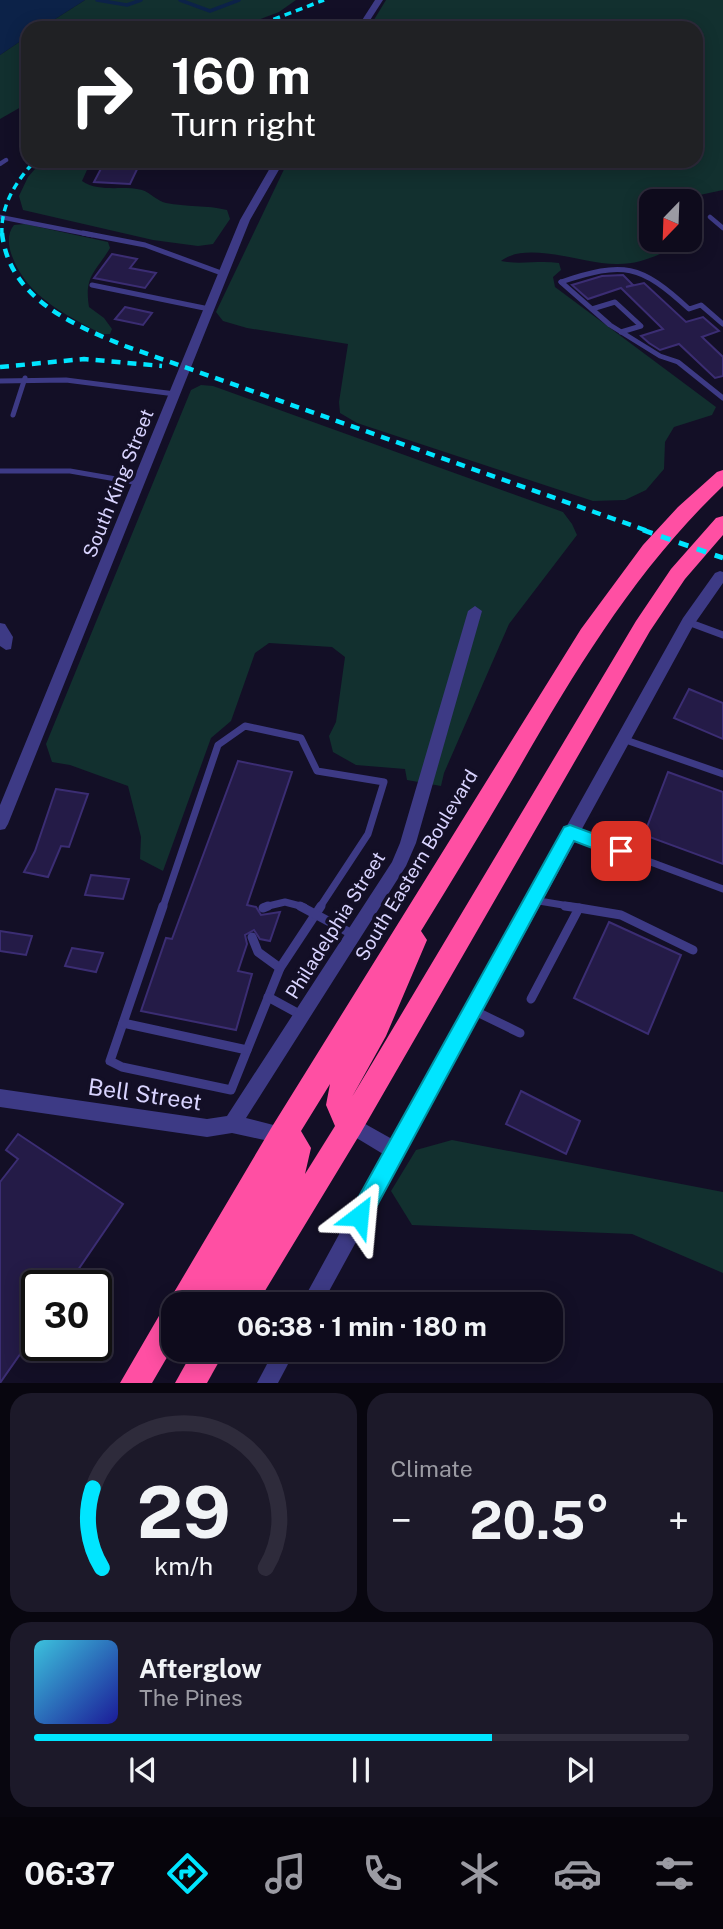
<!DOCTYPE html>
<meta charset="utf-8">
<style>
:root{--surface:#0e0b1c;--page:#1c1929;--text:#f1f3f6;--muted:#9b9ba3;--line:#2e2b3b;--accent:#00e5ff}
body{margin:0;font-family:"Public Sans",sans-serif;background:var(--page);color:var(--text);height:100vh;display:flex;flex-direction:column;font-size:26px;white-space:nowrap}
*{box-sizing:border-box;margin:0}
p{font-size:23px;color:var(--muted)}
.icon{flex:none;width:38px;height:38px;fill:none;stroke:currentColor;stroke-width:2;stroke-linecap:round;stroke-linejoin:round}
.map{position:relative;height:1383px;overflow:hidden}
.panel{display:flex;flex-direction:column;gap:10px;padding:10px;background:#08060f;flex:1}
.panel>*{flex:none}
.hud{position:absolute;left:21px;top:21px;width:682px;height:147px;border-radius:21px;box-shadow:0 4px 18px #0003,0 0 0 2px var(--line);background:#202124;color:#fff;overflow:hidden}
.needle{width:46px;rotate:203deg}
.buttons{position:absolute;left:639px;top:189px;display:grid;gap:14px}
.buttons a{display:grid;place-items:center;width:63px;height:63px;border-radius:14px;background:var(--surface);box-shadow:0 4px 18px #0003,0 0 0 2px var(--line);font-size:35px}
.speed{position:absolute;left:21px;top:1270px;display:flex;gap:14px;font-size:35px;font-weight:700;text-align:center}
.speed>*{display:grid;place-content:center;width:91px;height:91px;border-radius:50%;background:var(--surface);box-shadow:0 4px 18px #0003,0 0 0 2px var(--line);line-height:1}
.speed .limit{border:4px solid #111;border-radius:10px;background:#fff;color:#111}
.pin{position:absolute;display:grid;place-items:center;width:60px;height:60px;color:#fff;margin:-30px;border-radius:14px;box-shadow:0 4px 10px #0006}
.me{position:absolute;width:77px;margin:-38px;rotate:29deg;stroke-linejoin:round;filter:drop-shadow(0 0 5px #0008)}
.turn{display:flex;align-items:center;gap:24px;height:147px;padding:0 35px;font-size:32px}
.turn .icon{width:91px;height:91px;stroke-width:2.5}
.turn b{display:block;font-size:49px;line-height:60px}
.big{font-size:52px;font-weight:700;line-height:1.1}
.panel .card{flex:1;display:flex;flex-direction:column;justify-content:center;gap:10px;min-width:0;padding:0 24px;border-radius:21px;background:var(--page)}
.panel .dial{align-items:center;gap:0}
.dial svg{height:182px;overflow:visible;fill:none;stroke:var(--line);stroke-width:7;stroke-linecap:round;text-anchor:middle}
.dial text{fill:var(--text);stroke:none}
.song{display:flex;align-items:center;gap:21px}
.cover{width:84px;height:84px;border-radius:10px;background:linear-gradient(135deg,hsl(190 70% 55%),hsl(240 70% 35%))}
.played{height:7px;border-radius:4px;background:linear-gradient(90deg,var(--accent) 70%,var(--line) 70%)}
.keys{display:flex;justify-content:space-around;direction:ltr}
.heat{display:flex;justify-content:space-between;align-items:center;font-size:38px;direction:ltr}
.panel .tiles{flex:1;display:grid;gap:10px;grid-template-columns:1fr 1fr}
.card:last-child{grid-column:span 2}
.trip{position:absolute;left:161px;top:1292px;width:402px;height:70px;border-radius:21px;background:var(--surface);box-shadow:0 4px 18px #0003,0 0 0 2px var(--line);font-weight:700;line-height:70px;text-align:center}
.tabs{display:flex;height:112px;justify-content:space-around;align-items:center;background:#06040b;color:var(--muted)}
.tabs .icon{width:49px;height:49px}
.tabs .current{color:var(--accent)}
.tabs b{font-size:32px;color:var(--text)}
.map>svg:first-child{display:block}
.green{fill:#12302f}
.water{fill:#0c2248}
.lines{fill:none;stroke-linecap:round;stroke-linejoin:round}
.stream{stroke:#0c2248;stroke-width:3.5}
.building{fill:#241b47;stroke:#3b2d73;stroke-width:2}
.lane-far3{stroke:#3d3a85;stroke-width:4.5}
.lane-far2{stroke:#3d3a85;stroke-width:5}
.lane-far1{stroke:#3d3a85;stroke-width:7}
.lane{stroke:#3d3a85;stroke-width:9}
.street{fill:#3d3a85;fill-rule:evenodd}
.highway{fill:#ff4fa3;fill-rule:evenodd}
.rail-far2{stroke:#00e5ff;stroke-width:3.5;stroke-dasharray:7 5;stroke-linecap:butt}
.rail-far1{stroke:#00e5ff;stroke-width:4.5;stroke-dasharray:9 7;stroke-linecap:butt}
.rail{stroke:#00e5ff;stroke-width:5;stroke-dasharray:10 9;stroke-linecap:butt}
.route{fill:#00e5ff;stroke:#0095a6;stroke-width:2}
.labels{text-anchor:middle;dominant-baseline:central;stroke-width:7;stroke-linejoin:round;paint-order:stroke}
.street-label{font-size:19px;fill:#d9d4ff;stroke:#130f26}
.near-street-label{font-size:23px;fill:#d9d4ff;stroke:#130f26}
</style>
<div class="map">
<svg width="723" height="1383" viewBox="0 0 723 1383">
<rect width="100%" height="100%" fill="#130f26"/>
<!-- green -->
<g class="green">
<path d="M85,0H296L279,12L237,28H41Z"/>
<path d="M386,0H723V190L672,201H651V240H658L660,254C646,260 634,264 618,264C586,265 527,240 501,261C520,265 539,260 559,263L561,270L553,277L555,287L716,407L712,415L674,427L665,442L664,469L646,490L625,500L593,501L357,423L340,413L339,402L348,344L247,328L223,321L216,312L288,161H696V28H369Z"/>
<path d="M28,36V103L0,119V55Z"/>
<path d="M42,161H91L82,181C100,193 122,185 142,190C151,193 157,201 166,203C186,207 207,205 227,210L230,219L213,244L198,246L153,240L23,210L19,196L28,177Z"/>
<path d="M25,224L108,242L110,248C95,273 84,276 89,307L104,318L112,329L110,334H102C66,315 27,297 12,256C8,246 7,233 14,225Z"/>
<path d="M201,385L213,386L563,512L572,524L577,535L509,624L444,773L441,786L407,780L405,769L356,765L333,752L329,736L336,722L345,657L332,647L269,643L255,653L231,721L211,738L163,871L140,859L141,837L128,786L70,765L52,762L46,744L191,390Z"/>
<path d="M452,1140L723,1192V1273L632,1234L412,1225L391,1191L416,1150Z"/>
</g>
<!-- water -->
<path class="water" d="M0,0H85L41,28H28V36L0,55Z"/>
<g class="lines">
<!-- stream -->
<g class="stream">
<path d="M97,0L127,5L141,0"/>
<path d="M180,0L210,11L239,0"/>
</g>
</g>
<!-- building -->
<g class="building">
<path d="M105,161H141L130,184L94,182Z"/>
<path d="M112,254L137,259L130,268L156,273L145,288L94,278Z"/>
<path d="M623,275L633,285L626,287L644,283L686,322L703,317L719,331L702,337L723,357V376L715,378L679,344L660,350L649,343L641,336L663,329L621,288L588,299L572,285L602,276Z"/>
<path d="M125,307L152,313L143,325L115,319Z"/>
<path d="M689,689L723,703V739L674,718Z"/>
<path d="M238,761L292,772L247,905L256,907L261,915L280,912L270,941L260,939L254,930L245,935L247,944L238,971L252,974L236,1030L141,1011L166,938L172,939Z"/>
<path d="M668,772L723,792V864L644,835Z"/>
<path d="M56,789L88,794L69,847L61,846L48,877L24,872L35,851Z"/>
<path d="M91,875L129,879L123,899L85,895Z"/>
<path d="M609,922L681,955L648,1034L574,998Z"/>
<path d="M0,931L32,936L26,955L0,951Z"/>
<path d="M72,948L103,953L96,972L65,966Z"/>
<path d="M521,1091L580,1121L566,1154L506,1124Z"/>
<path d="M18,1134L123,1204L67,1286H37V1330L0,1383V1182L18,1159L6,1150Z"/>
</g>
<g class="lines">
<!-- lane-far3 -->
<g class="lane-far3">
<path d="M0,164L6,160"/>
<path d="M0,217L92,235"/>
<path d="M710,217L723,228"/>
</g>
<!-- lane-far2 -->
<g class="lane-far2">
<path d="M83,233L145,245L224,274"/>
<path d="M561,282L610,325L660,356L678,362L723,398"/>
<path d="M561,282C624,261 640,264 689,309L701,305L723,324"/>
<path d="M92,285L209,309"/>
<path d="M592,309L615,302L641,326L621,332"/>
<path d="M0,381L66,380L175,394"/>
<path d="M13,415L25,378"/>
<path d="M0,471H70L139,483"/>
</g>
<!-- lane-far1 -->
<g class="lane-far1">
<path d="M688,622L723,635"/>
<path d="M623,739L723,774"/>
<path d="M570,832L723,889"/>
<path d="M533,900L575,907"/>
<path d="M163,907L218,745L245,726L301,738L317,771L384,782L368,834L320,907"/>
<path d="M264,907L285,902L304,907"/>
</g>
<!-- lane -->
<g class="lane">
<path d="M163,906L110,1061L122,1067L231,1090L280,968L321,906"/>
<path d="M300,906L354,935"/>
<path d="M263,908L268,906"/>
<path d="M579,908L621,915L693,950"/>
<path d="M252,937L258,952L280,968"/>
<path d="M268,997L301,1015"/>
<path d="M531,999L579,908L565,906"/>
<path d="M473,1010L520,1033"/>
<path d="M123,1023L247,1050"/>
</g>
<!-- street -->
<g class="street">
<path d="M375,0H383L365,28H357Z"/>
<path d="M274,161H284L250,220L8,824L5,829L0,830V805L240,220Z"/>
<path d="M720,571L723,572V583L693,626L322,1304H301L383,1154L345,1131L342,1125L345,1119L351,1116L392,1139L683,618L715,573Z"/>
<path d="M475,606L482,611L416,843L406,866L246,1118L289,1129L292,1135L289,1141L283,1144L232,1133L207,1137L0,1107V1089L207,1119L227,1116L392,862L400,843L468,611Z"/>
<path d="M0,623L5,624L13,637L11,649L6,650L0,646Z"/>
<path d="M275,1349H296L278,1383H257Z"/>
</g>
<!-- highway -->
<g class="highway">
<path d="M723,470V486C635,570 575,671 515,775C484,828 453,879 421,931L427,940L386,1036L352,1097L636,621L671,569L716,518L723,516V535L685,579L650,631L360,1134L257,1304H201L207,1291L200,1304H173V1347L152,1383H120L163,1309L169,1306L173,1294L273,1125L581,629L643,545L678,507L717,472ZM330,1084L326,1105L335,1126L305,1174L311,1148L301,1131Z"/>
<path d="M194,1349H226L207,1383H175Z"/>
</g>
<!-- rail-far2 -->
<g class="rail-far2">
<path d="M251,28L324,0"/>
<path d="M2,235C0,206 16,181 35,161"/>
</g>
<!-- rail-far1 -->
<g class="rail-far1">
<path d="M2,233C9,298 71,324 125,346L648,531"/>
<path d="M0,367L84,359L162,366"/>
</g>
<!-- rail -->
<path class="rail" d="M643,530L723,558"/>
</g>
<!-- route -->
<path class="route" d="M570,825L627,846L630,851L627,857L621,859L574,841L367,1224L359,1227L352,1224L349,1216L352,1209L564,827Z"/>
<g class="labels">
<!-- street labels -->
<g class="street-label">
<text transform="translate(118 483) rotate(-68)">South King Street</text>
<text transform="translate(416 865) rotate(-59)">South Eastern Boulevard</text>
<text transform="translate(335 925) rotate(-58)">Philadelphia Street</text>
</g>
<!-- near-street labels -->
<g class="near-street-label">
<text transform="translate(145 1094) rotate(8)">Bell Street</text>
</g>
</g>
</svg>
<div class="buttons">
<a><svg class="needle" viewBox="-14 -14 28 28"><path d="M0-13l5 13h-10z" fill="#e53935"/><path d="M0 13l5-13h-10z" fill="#9b9ba3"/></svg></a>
</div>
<div class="speed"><div class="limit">30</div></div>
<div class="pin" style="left:621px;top:851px;background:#d93025"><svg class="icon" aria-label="arrive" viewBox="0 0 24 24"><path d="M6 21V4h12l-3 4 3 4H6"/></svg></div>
<svg class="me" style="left:359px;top:1216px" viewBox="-20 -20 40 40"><path d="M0-17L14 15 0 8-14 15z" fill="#00e5ff" stroke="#fff" stroke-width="4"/></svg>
<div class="trip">06:38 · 1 min · 180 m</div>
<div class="hud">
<div class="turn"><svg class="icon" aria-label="right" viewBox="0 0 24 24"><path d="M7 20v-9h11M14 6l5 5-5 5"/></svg><div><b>160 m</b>Turn right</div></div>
</div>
</div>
<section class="panel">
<div class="tiles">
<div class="card dial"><svg viewBox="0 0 100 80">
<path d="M14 69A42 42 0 1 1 86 69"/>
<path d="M14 69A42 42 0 0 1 10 34" stroke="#00e5ff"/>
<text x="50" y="56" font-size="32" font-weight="700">29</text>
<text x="50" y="72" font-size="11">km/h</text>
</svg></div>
<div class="card"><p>Climate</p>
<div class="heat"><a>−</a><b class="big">20.5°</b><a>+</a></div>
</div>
<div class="card">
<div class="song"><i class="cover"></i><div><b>Afterglow</b><p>The Pines</p></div></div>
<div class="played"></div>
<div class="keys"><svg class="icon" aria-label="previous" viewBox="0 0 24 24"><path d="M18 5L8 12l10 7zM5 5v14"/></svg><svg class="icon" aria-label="pause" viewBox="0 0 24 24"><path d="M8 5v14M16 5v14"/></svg><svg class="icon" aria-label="next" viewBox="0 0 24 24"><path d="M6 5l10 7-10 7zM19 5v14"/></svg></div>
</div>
</div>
</section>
<nav class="tabs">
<b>06:37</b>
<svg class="icon current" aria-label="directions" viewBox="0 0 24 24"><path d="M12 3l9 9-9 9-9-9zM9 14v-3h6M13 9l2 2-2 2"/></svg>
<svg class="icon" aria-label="music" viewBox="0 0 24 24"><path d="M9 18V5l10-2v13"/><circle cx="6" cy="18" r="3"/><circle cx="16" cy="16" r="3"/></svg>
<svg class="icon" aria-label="phone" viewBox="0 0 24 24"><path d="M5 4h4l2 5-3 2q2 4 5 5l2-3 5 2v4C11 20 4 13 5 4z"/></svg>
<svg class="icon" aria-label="climate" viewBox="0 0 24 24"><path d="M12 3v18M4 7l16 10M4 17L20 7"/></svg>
<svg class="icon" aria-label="car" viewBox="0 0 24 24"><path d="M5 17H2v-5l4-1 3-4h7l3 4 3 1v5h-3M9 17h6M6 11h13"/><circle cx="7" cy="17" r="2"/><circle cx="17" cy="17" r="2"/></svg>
<svg class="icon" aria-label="filters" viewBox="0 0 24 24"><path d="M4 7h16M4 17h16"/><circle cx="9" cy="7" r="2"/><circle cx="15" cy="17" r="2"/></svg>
</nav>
